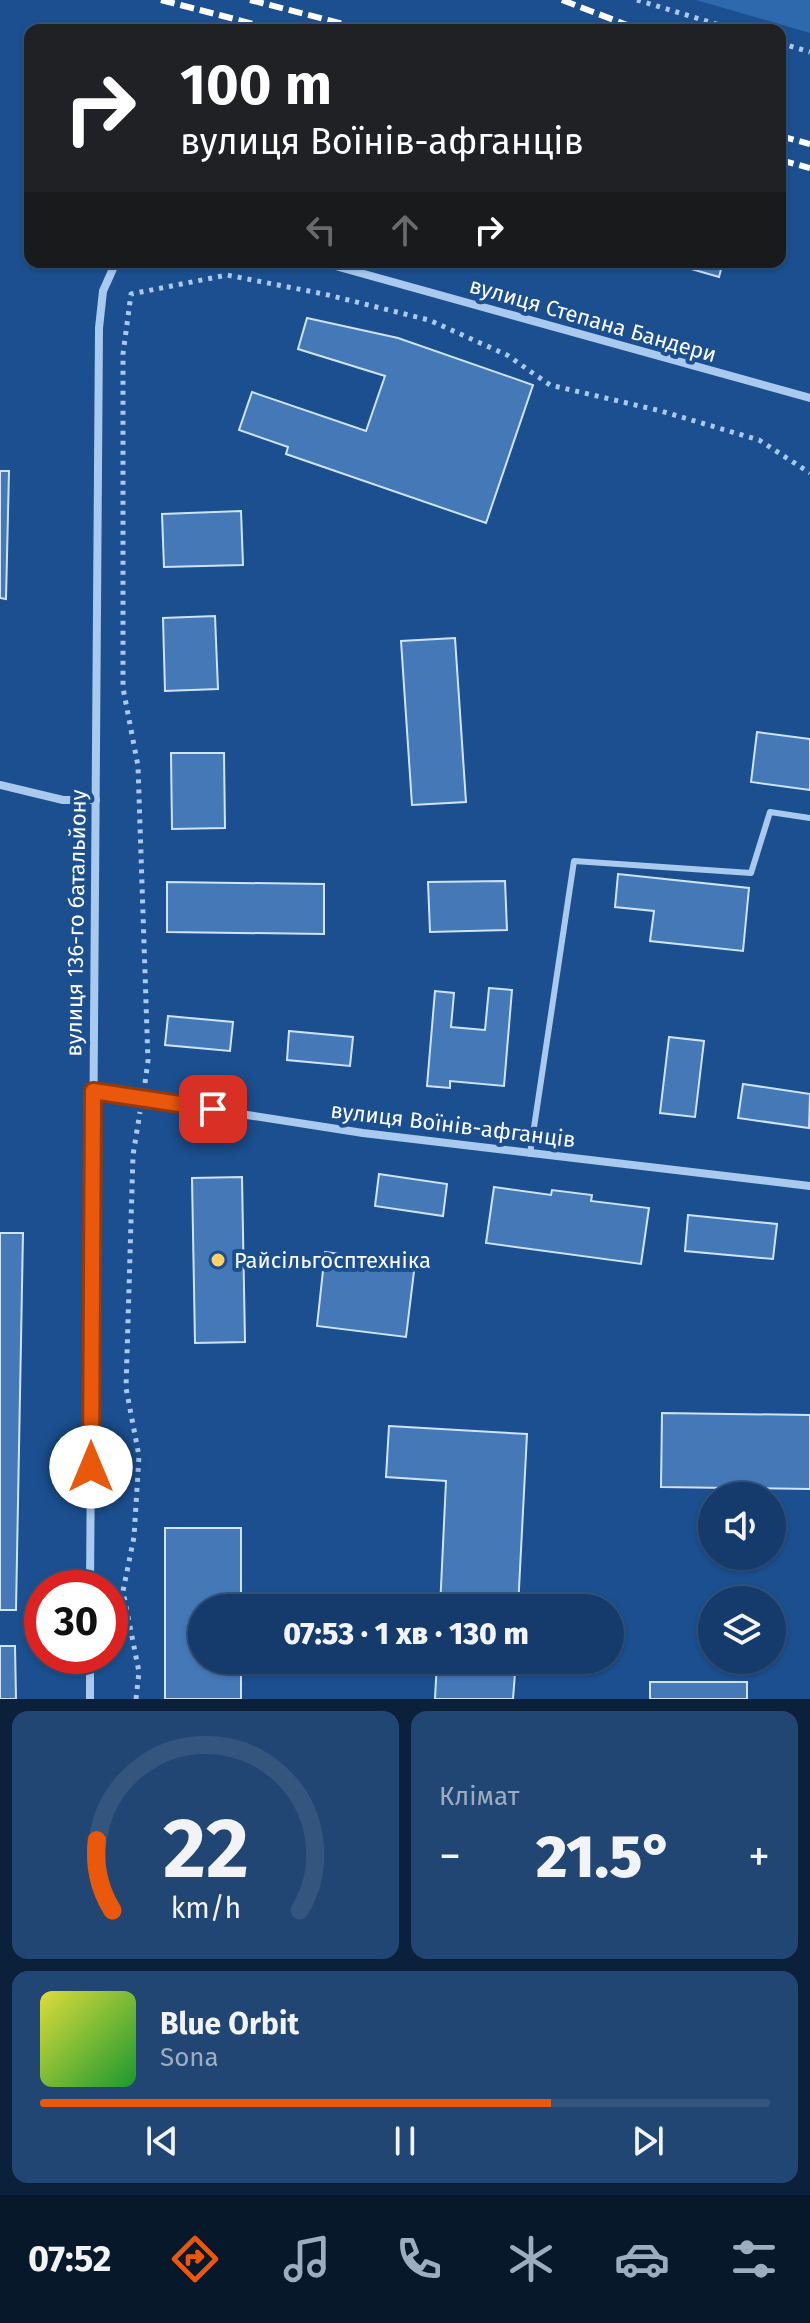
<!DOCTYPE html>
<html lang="uk">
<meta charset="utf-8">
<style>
:root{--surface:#143b6b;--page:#214673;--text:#f1f3f6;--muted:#9dadc1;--line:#33557e;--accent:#ea580c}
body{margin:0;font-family:"Fira Sans",sans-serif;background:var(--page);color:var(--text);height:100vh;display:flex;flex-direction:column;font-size:30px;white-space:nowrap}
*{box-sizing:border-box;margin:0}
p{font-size:26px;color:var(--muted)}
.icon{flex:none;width:44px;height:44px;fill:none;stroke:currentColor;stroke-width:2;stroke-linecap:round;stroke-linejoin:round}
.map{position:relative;height:1699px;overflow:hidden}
.panel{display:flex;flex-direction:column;gap:12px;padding:12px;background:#0b203b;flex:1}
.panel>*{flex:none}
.hud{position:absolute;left:24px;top:24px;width:762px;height:244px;border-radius:16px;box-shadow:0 2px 6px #0004,0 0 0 2px var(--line);background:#202124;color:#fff;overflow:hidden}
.buttons{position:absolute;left:698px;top:1482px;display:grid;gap:16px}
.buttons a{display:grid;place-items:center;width:88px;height:88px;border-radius:50%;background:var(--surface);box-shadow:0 2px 6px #0004,0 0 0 2px var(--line);font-size:40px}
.speed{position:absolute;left:24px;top:1570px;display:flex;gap:16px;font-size:40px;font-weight:700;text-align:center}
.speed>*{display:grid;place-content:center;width:104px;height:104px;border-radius:50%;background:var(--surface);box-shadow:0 2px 6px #0004,0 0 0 2px var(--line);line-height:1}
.speed .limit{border:12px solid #d22;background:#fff;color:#111}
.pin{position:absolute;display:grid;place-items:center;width:68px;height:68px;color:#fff;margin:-34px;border-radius:16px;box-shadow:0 4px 12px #0006}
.me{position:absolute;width:88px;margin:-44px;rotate:0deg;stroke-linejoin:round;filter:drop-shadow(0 0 6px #0008)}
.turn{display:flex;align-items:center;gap:28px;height:168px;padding:0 24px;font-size:36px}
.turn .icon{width:104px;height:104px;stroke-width:2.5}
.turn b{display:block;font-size:56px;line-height:68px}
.lanes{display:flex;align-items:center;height:76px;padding:0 24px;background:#0003;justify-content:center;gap:40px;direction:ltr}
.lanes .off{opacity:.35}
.big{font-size:60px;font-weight:800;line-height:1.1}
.panel .card{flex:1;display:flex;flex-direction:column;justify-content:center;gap:12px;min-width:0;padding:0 28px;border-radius:16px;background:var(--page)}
.panel .dial{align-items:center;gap:0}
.dial svg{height:208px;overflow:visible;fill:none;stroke:var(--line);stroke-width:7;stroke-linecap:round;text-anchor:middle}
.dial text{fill:var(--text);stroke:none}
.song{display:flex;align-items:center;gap:24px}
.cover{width:96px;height:96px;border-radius:12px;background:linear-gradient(135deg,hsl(60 70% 55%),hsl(130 70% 35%))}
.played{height:8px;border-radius:4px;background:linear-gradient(90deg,var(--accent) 70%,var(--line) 70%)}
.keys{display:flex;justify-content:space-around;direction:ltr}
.heat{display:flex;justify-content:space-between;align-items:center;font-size:44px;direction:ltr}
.panel .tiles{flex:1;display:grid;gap:12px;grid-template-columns:1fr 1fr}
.card:last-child{grid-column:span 2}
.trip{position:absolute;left:188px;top:1594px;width:436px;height:80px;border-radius:40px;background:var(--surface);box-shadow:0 2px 6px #0004,0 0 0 2px var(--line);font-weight:800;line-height:80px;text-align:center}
.menu{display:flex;height:128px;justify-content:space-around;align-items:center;background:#08182b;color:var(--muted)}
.menu .icon{width:56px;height:56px}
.menu .selected{color:var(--accent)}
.menu b{font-size:36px;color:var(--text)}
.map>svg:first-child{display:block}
.green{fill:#2e69ad}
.building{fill:#4478b7;stroke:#cfe3fa;stroke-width:2}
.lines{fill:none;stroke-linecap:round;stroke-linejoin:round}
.path{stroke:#a9c9ee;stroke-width:5;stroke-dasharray:4 6;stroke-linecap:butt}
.service{stroke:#a9c9ee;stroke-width:6}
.minor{stroke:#a9c9ee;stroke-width:8}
.rail{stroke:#fff;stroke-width:6;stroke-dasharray:14 6;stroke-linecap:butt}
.route-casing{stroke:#983908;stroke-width:20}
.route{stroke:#ea580c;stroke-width:14}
.poi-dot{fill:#ffd166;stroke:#1b4f8f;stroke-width:3}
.labels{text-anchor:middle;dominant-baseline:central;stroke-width:8;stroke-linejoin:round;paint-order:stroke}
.street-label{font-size:22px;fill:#fff;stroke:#1b4f8f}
.poi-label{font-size:22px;fill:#fff;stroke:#1b4f8f;text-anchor:start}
</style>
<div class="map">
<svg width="810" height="1699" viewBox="0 0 810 1699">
<rect width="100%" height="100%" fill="#1b4f8f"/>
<!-- green -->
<path class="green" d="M696,0H810V33Z"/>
<!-- building -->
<g class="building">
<path d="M667,262H723L719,277Z"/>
<path d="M307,318L398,338L533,385L486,523L286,454L288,447L239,430L252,392L366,431L385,376L298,349Z"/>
<path d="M0,471H9L6,599L0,598Z"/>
<path d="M241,511L243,565L164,567L162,514Z"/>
<path d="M215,616L218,689L165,691L163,618Z"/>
<path d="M455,638L466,802L412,805L401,641Z"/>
<path d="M757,732L810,739V790L751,782Z"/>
<path d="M171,753H224L225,828L172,829Z"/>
<path d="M618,874L749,888L743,951L650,941L654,911L615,907Z"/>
<path d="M505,881L507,930L430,932L428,882Z"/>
<path d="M167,882L324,884V934L167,932Z"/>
<path d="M489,988L512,990L504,1086L450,1081V1088L427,1086L435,991L454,993L451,1027L485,1030Z"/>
<path d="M168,1016L233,1022L230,1051L165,1045Z"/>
<path d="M289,1031L353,1037L350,1066L287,1060Z"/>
<path d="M669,1037L704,1041L695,1117L660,1113Z"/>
<path d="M743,1084L810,1094L809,1128L738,1118Z"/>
<path d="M379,1174L447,1184L443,1216L375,1206Z"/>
<path d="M242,1177L245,1342L195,1343L192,1178Z"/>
<path d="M494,1187L551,1195L552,1190L592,1195L591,1201L649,1208L641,1264L486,1243Z"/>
<path d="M688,1215L777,1224L773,1259L685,1251Z"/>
<path d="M0,1233H23L16,1610H0Z"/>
<path d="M325,1252L415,1263L406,1337L317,1326Z"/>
<path d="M662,1413L810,1415V1489L661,1487Z"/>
<path d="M389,1426L527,1434L518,1608H440L446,1481L386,1477Z"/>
<path d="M165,1528H241V1608H202V1660H241V1699H165Z"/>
<path d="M0,1646H15L16,1699H0Z"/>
<path d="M437,1660H516L513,1699H435Z"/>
<rect x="650" y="1682" width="97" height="17"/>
</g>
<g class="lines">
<!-- path -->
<g class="path">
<path d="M637,0L736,30"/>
<path d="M780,43L810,52"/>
<path d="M145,1083L148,1061L138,766L123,688V354L131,294L227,275L324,294L429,320L507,355L550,385L661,411L759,440L810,473"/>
<path d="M136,1699L139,1672L123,1591L134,1537L139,1456L126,1388L133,1155L140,1112"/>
</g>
<!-- service -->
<path class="service" d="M530,1154L574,861L751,873L770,812L810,818"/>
<!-- minor -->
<g class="minor">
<path d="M321,262L810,398"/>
<path d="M0,785L63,800H96"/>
<path d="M93,1091L363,1133L810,1186"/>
<path d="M90,1588L99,328L103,291L116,262"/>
<path d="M90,1699V1656"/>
</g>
<!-- rail -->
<g class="rail">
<path d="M161,0L277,30"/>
<path d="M250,0L367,30"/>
<path d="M562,0L640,30"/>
<path d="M780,136L810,144"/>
<path d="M780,160L810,168"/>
</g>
</g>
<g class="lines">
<defs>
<path id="route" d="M91,1467L93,1091L213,1109"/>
</defs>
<!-- route casing -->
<use href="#route" class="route-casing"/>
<!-- route -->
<use href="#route" class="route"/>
</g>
<!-- markers -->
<circle class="poi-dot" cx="218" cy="1260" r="8"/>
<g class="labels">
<!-- street labels -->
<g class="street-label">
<text transform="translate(593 320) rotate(16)">вулиця Степана Бандери</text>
<text transform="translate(76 923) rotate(-89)">вулиця 136-го батальйону</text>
<text transform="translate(453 1125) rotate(7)">вулиця Воїнів-афганців</text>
</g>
<!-- poi labels -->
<g class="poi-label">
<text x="234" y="1260">Райсільгосптехніка</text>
</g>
</g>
</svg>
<div class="buttons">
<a><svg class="icon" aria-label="sound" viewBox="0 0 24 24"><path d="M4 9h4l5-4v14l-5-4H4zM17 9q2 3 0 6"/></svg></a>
<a><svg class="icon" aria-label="layers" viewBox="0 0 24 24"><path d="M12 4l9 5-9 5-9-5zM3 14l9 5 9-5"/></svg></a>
</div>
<div class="speed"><div class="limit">30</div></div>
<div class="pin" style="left:213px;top:1109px;background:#d93025"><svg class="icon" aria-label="arrive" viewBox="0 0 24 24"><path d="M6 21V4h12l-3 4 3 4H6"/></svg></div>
<svg class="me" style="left:91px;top:1467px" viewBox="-20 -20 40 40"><circle r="19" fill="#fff"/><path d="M0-13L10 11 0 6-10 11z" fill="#ea580c"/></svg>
<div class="trip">07:53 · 1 хв · 130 m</div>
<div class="hud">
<div class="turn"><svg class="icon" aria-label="right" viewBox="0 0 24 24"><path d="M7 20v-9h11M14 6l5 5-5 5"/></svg><div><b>100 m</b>вулиця Воїнів-афганців</div></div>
<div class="lanes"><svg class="icon off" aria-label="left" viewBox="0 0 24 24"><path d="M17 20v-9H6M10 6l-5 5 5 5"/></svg><svg class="icon off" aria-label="ahead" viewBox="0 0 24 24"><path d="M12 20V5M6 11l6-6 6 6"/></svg><svg class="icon" aria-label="right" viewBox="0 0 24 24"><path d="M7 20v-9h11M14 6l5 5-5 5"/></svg></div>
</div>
</div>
<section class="panel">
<div class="tiles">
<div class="card dial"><svg viewBox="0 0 100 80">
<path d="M14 69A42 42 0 1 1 86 69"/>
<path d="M14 69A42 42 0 0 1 8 42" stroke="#ea580c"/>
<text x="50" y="56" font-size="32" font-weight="700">22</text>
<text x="50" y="72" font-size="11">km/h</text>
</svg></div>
<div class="card"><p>Клімат</p>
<div class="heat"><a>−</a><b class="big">21.5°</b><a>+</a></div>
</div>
<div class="card">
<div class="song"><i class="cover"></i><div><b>Blue Orbit</b><p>Sona</p></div></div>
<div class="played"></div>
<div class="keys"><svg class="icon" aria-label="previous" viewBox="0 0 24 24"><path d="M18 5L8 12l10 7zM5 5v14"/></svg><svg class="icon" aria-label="pause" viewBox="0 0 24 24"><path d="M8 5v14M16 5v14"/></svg><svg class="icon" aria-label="next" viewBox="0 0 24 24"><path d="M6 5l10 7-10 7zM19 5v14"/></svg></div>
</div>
</div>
</section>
<nav class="menu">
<b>07:52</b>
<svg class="icon selected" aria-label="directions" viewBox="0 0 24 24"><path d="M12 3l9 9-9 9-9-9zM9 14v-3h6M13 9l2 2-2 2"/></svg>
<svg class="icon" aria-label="music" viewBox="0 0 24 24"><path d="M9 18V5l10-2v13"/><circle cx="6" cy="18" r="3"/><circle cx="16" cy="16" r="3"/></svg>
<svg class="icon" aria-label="phone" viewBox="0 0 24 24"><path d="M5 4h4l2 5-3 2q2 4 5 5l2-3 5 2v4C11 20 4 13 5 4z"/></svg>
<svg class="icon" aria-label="climate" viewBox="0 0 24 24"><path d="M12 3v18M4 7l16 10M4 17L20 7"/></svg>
<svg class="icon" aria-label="car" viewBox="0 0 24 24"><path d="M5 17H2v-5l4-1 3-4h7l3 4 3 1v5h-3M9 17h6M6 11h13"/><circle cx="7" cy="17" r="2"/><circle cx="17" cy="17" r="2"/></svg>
<svg class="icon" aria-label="filters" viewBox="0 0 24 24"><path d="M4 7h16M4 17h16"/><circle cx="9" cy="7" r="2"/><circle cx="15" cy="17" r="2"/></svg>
</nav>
